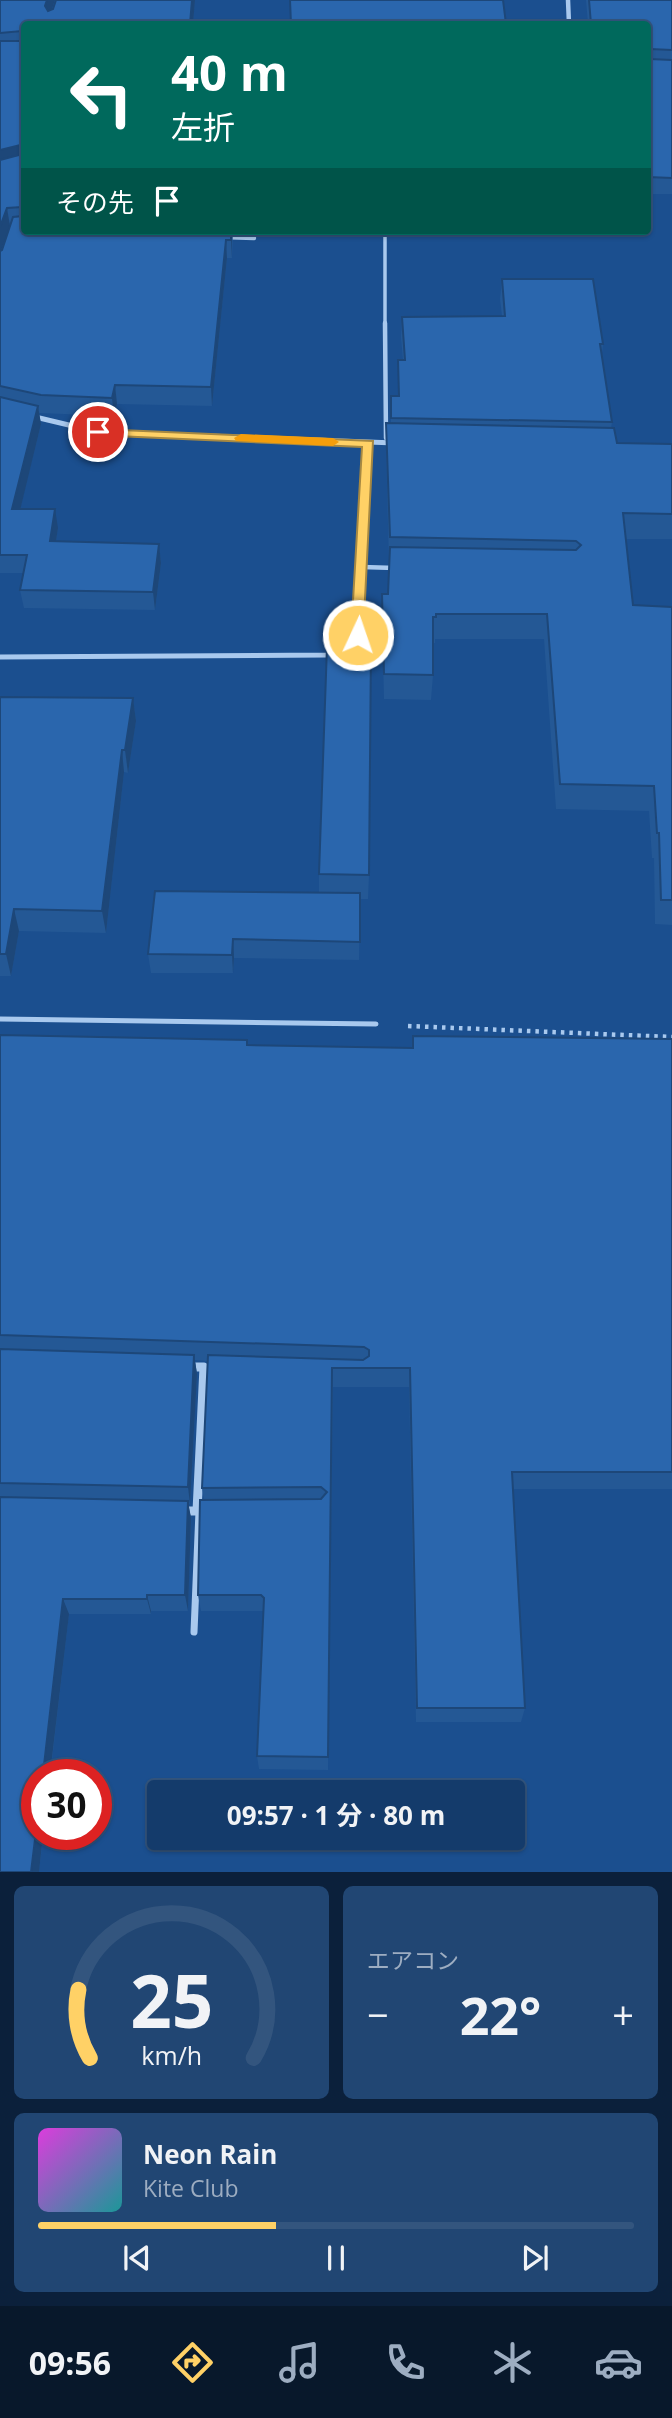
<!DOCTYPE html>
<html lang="ja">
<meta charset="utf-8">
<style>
:root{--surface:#143b6b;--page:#214673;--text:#f1f3f6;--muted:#9dadc1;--line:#33557e;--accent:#ffd166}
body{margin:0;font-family:"Open Sans","Noto Sans JP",sans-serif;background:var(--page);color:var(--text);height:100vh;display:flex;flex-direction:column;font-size:26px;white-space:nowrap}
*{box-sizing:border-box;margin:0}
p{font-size:23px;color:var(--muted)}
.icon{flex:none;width:38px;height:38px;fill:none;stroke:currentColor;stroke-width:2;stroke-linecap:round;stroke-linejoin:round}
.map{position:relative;height:1872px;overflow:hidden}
.panel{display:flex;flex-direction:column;gap:14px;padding:14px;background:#0b203b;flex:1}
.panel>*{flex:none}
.hud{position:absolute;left:21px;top:21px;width:630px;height:214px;border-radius:7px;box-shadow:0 2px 5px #0004,0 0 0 2px var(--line);background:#00695c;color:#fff;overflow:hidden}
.speed{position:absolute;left:21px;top:1759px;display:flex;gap:14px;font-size:35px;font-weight:700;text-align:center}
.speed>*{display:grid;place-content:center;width:91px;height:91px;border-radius:50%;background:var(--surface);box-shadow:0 2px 5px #0004,0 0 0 2px var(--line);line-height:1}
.speed .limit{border:10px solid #d22;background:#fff;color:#111}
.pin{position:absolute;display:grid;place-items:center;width:60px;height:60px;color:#fff;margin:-30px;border:4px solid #fff;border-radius:50%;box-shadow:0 2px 7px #0007}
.me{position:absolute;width:77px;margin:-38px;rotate:3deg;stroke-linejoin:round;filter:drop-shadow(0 0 5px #0008)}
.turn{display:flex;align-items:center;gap:24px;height:147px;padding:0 35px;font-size:32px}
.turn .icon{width:91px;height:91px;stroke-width:2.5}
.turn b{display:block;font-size:49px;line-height:60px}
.then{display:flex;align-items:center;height:66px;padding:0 35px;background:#0003;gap:14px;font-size:26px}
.big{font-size:52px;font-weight:700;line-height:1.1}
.panel .tile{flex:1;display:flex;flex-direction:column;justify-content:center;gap:10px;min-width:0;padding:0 24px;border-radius:10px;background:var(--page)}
.panel .dial{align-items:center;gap:0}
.dial svg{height:182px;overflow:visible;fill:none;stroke:var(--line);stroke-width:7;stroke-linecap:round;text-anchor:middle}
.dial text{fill:var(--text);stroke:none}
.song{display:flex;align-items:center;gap:21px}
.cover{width:84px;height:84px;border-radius:10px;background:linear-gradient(135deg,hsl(300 70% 55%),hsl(180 70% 35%))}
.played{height:7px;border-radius:4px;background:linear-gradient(90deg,var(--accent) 40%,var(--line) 40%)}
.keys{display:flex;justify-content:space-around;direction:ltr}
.heat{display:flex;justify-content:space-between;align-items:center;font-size:38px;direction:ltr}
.panel .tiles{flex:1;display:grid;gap:14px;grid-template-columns:1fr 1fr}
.tile:last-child{grid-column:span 2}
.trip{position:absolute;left:147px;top:1780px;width:378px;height:70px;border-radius:7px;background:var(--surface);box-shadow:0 2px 5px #0004,0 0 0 2px var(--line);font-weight:700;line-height:70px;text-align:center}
.tabs{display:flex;height:112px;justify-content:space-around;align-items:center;background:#08182b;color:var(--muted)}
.tabs .icon{width:49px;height:49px}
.tabs .current{color:var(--accent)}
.tabs b{font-size:32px;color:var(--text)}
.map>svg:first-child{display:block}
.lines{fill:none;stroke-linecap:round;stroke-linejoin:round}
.path{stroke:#a9c9ee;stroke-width:4.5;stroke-dasharray:3.5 5;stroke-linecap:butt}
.lane-far3{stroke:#a9c9ee;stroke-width:3.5}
.lane-far2{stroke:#a9c9ee;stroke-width:4.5}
.lane-far1{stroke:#a9c9ee;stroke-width:5}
.lane{stroke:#a9c9ee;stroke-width:7}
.street-far2{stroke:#a9c9ee;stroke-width:4.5}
.street-far1{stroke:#a9c9ee;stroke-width:5}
.street{stroke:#a9c9ee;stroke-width:9}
.wall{fill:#245895}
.shaded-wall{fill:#1d4779}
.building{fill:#2a66ad;stroke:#1d4779;stroke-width:2}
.route{fill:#ffd166;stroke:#a68842;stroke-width:2}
.slow{fill:#f59e0b}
</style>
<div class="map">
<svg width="672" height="1872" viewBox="0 0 672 1872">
<rect width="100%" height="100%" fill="#1b4f8f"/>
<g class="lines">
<!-- path -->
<path class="path" d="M408,1026L672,1037"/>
<!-- lane-far3 -->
<path class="lane-far3" d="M385,231V324"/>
<!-- lane-far2 -->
<g class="lane-far2">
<path d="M385,323L386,438"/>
<path d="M362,567L395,568"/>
</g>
<!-- lane-far1 -->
<path class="lane-far1" d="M0,1019L376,1024"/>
<!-- lane -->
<path class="lane" d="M194,1632L199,1511"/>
<!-- street-far2 -->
<g class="street-far2">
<path d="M568,0L569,24"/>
<path d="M223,237L254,238"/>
</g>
<!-- street-far1 -->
<g class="street-far1">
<path d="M31,416L98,432L395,443"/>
<path d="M0,657L327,655L358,635L369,443"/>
</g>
<!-- street -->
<path class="street" d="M182,1511H197L204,1367H186"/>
</g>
<!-- wall -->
<g class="wall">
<path d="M0,0H55L52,10L195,0L193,24H24V231H233L232,258H227L212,406L117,404L114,416L39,413L41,424L20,509L58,528L56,541L159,544L161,563L155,610L24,608L20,590L24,573H0Z"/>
<path d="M586,0H672V194H648V24H588Z"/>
<path d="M502,279L603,344L602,353L612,422L611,428L617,443L672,444V539H626L633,605L672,607V925L655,924L654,858H652L649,811L556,809L544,639H435V643H433V675L431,700L384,699L382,619V594H388L389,563L386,449V423H391V396H398V360H403L401,337L402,317L502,316L500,299Z"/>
<path d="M0,697L133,698L136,721L128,773L124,772L106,933L19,931L11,976H0Z"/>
<path d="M319,874L369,875L368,899H360L359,960L234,958L233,973H151L148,954L319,892Z"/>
<path d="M0,1035L247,1045L412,1048L413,1036L672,1039V1489H513L525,1708L521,1722H416L409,1387H333L328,1770L259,1769L257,1756L264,1611H201L198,1595L204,1500L202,1488L208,1361L195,1360L197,1374L190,1504H188L191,1518L188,1611H151V1614H69L39,1872H0Z"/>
</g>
<!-- shaded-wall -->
<g class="shaded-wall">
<path d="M47,0H55L47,23L45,6Z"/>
<path d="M192,0H195L193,24H190Z"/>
<path d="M20,145L23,162L0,168V150Z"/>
<path d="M7,208L10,226L0,253V227Z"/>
<path d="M231,231L232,242V258L231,240Z"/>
<path d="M226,240L227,258L212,406L211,387Z"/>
<path d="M115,385L117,404L114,416L112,398Z"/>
<path d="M38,406L41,424L16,527L12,509Z"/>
<path d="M55,509L58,528L53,560L50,541Z"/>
<path d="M159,544L161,563L155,610L153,592Z"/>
<path d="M133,698L136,721L128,773L125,750Z"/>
<path d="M122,750L124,772L106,933L102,911Z"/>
<path d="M14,909L19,931L11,976L6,954Z"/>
<path d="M233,939L234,958L233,973L232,955Z"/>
<path d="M194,1355L197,1374L190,1504L188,1487Z"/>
<path d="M188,1501L191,1518L188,1611L185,1595Z"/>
<path d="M147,1595L151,1611V1614L147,1599Z"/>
<path d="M63,1599L69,1614L50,1774H43Z"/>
<path d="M37,1823V1834H43L39,1872H31Z"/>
</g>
<!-- building -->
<g class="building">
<path d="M0,0H47L45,6L48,11L53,9L56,0H192L190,24H24V34L22,31L0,33Z"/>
<path d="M290,0H503L506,24H291Z"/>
<path d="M589,0H672V50L650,49L648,51V24H591Z"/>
<path d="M24,38V148L20,145L0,150V41H22Z"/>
<path d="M648,56L650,59L672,60V178L648,177Z"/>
<path d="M24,151V211L22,207L7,208L0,227V160L23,154Z"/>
<path d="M24,215V231H231V240H226L211,387L115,385L112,398L41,395L0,386V251L2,250L13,217L23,216Z"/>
<path d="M502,279H593L603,344H600L612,422L391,418V396H399L398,360H405L402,317L505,316Z"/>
<path d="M0,397L38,406L12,509H55L50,541L159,544L153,592L20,590L27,555H0Z"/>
<path d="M386,423L614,428L617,443L672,444V514L623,513L633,605L672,607V900H661L659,833H657L654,786L560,784L547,614H436V617H433V675L384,674L382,594H388L390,547L576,550L581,545L576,541L390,537Z"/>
<path d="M327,646L371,647L369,875L319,874Z"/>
<path d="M0,697L133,698L125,750H122L102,911L14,909L6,954H0Z"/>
<path d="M155,891L360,893V942L233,939L232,955L148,954Z"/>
<path d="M0,1035L247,1040V1045L413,1048V1036L672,1039V1472H512L525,1708H417L410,1368H332L328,1757L257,1756L264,1598L261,1595H198L200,1500L321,1499L327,1492L321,1487L202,1488L208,1355L363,1360L369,1356V1350L364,1347L0,1335Z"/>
<path d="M0,1349L194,1355L188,1487L0,1483Z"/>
<path d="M0,1497L188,1501L185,1595H147V1599H63L43,1774H37V1823L31,1872H0Z"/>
</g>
<!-- route -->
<path class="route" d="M98,429L373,441L363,638H353L351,635L362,447L93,435L92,432Z"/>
<!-- slow -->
<path class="slow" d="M241,434L333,438L339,442L333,446L236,441L234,438Z"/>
</svg>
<div class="speed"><div class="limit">30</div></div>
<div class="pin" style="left:98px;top:432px;background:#d93025"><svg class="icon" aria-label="arrive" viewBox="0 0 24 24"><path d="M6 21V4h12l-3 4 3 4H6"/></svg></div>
<svg class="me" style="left:358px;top:635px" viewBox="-20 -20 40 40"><circle r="17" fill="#ffd166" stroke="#fff" stroke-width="3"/><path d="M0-11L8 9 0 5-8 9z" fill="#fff"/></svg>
<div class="trip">09:57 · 1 分 · 80 m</div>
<div class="hud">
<div class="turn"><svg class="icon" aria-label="left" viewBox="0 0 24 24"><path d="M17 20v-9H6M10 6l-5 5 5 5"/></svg><div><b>40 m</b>左折</div></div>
<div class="then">その先<svg class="icon" aria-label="arrive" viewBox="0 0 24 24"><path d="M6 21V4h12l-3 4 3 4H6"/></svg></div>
</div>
</div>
<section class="panel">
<div class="tiles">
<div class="tile dial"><svg viewBox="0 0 100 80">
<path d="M14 69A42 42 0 1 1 86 69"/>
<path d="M14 69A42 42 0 0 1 9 39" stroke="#ffd166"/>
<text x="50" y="56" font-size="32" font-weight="700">25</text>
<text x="50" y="72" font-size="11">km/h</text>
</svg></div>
<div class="tile"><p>エアコン</p>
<div class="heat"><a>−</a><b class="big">22°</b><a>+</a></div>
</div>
<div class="tile">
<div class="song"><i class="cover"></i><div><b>Neon Rain</b><p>Kite Club</p></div></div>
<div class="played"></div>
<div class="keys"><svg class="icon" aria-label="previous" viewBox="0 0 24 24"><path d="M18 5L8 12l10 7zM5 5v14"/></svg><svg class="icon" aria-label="pause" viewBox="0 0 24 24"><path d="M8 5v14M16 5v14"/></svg><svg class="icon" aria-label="next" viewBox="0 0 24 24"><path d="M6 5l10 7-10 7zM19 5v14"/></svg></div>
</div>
</div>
</section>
<nav class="tabs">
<b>09:56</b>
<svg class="icon current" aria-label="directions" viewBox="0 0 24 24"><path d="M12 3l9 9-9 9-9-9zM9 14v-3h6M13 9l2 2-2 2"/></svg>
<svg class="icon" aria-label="music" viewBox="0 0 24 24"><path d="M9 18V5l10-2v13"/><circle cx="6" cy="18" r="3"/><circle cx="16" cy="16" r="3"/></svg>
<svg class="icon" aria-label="phone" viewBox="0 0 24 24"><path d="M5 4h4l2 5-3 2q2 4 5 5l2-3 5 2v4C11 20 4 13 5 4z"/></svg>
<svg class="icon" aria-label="climate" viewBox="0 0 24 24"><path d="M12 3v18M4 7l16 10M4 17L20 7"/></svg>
<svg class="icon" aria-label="car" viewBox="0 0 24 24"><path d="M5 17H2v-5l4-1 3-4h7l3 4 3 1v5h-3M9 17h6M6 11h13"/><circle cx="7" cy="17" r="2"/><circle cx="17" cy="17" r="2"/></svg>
</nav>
